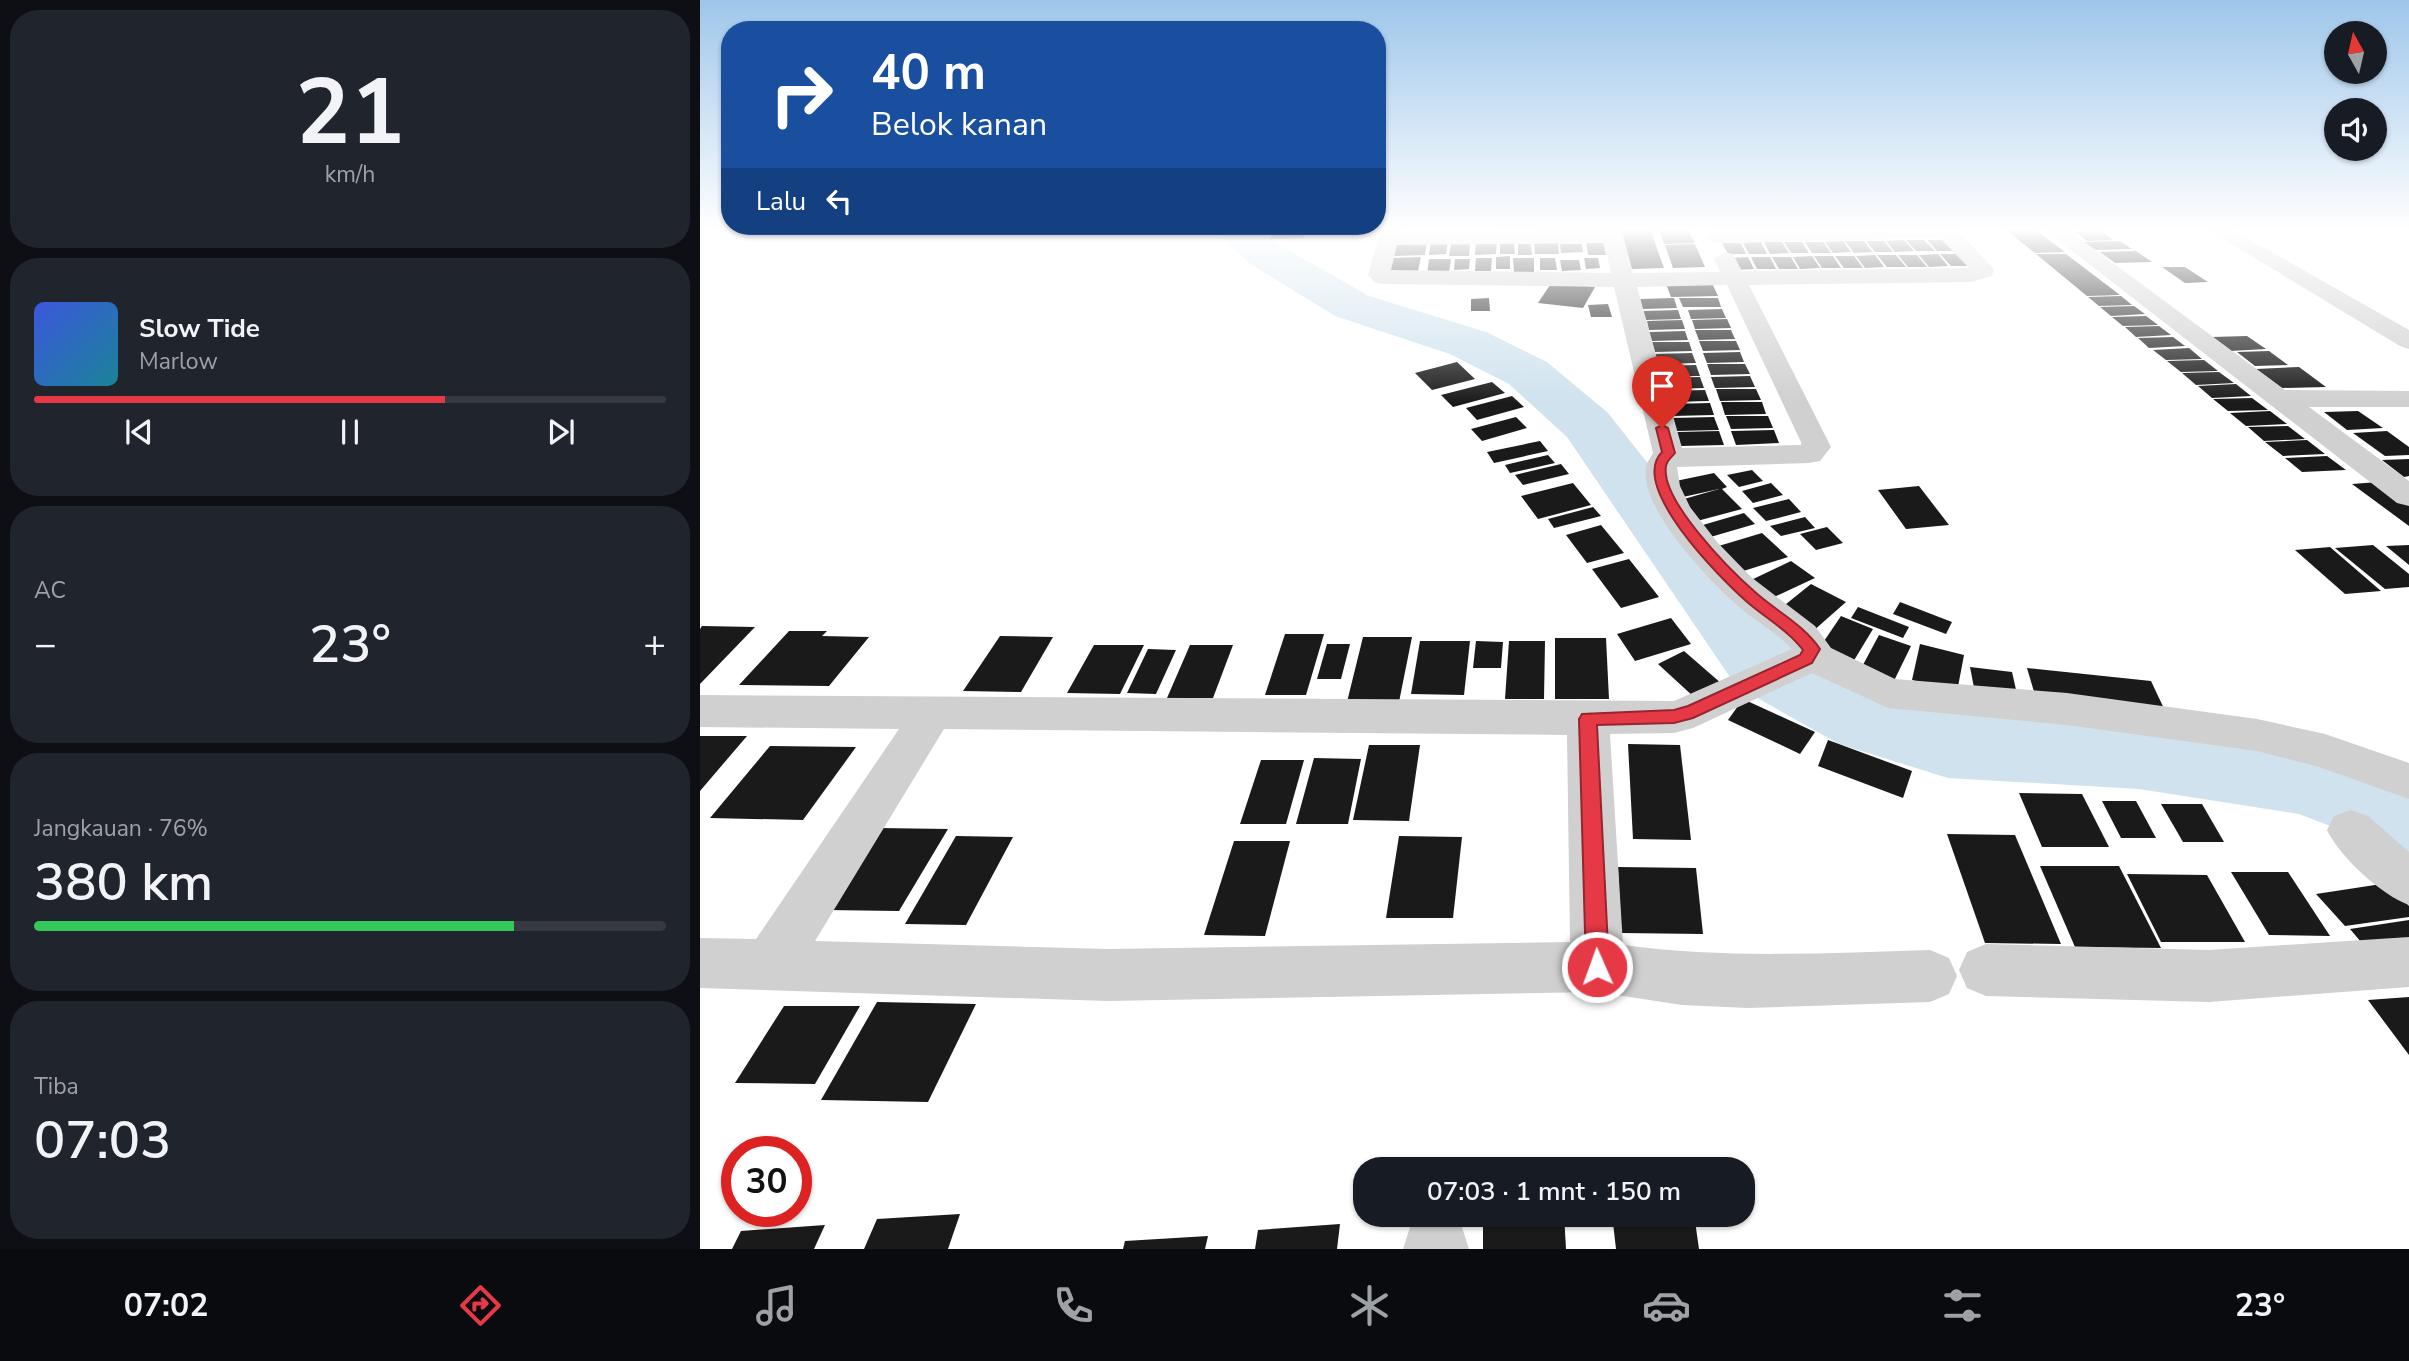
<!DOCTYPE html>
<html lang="id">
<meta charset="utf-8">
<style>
:root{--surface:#171b24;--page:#20242c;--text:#f1f3f6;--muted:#9ea1a6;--line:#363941;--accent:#e63946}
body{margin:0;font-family:"Nunito Sans",sans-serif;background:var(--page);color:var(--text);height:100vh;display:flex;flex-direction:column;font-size:26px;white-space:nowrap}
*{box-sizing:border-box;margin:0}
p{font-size:23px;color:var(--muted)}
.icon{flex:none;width:38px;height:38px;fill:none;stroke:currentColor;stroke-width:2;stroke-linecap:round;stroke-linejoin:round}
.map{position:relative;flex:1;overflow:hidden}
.panel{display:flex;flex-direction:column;gap:10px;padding:10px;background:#0d0f14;width:700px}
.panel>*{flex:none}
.banner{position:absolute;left:21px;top:21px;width:665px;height:214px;border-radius:28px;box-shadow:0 2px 5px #0004;background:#1a4fa0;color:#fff;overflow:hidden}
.needle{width:46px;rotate:352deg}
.controls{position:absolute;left:1624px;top:21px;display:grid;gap:14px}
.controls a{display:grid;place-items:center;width:63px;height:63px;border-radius:50%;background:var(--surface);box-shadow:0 2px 5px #0004;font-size:35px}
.speed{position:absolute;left:21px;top:1136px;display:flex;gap:14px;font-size:35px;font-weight:700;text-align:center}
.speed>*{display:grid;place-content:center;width:91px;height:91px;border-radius:50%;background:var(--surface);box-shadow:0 2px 5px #0004;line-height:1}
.speed .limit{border:10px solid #d22;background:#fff;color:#111}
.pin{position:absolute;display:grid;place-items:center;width:60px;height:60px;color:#fff;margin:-72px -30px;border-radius:50% 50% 50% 0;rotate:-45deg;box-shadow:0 0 7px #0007}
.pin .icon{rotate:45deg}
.me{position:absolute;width:77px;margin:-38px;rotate:358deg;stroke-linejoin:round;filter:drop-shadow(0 0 5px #0008)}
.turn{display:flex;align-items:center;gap:24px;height:147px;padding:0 35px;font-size:32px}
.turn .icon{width:91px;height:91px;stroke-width:2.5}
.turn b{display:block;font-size:49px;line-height:60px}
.then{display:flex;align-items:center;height:66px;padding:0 35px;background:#0003;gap:14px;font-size:26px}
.big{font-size:52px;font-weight:600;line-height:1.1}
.panel .tile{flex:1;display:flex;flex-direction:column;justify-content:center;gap:10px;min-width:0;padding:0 24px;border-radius:28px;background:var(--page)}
.panel .dial{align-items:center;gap:0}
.dial b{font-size:91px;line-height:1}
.song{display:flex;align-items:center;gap:21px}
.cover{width:84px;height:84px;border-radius:10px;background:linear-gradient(135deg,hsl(230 70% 55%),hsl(190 70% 35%))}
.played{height:7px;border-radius:4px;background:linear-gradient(90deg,var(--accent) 65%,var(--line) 65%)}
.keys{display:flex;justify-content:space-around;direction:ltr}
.heat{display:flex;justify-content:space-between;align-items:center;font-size:38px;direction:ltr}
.charge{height:10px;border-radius:5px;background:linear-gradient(90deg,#34c759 76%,var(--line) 0)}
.trip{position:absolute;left:653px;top:1157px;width:402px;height:70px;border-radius:28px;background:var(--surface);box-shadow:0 2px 5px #0004;font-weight:600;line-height:70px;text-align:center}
.tab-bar{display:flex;height:112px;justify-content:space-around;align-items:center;background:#090b0e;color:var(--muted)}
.tab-bar .icon{width:49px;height:49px}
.tab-bar .on{color:var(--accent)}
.tab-bar b{font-size:32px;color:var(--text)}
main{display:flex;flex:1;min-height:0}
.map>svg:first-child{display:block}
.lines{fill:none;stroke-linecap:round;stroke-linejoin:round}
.river{fill:#cfe2ee;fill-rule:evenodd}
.building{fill:#1a1a1a}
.minor{fill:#d0d0d0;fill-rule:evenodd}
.route{fill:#e63946;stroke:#96252e;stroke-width:2}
</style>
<main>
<section class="panel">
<div class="tile dial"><b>21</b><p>km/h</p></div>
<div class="tile">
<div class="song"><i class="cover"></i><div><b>Slow Tide</b><p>Marlow</p></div></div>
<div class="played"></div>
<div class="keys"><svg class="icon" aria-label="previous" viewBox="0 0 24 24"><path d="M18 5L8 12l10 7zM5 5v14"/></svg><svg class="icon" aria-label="pause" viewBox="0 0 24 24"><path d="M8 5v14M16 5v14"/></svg><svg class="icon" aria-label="next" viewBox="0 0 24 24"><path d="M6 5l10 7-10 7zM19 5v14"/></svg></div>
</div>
<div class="tile"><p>AC</p>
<div class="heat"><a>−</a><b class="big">23°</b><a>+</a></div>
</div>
<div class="tile"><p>Jangkauan · 76%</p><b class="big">380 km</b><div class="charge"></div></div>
<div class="tile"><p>Tiba</p><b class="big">07:03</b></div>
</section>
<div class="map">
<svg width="1709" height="1249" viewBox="0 0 1709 1249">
<rect width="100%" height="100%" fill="#fff"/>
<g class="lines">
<!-- river -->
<path class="river" d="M513,229H558L579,245L669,296L786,332L847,362L908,413L1092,646L1194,697L1248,712L1439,721L1609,745L1709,779V856L1599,814L1439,789L1248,778L1139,744L1036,686L867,437L809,384L750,354L635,316L549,263Z"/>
</g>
<!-- building -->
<g class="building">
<path d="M576,229H608L603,238L570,239Z"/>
<path d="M921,229H950L964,268L932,269Z"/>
<path d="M959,229H988L995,243L964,244Z"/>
<path d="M1305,229H1334L1365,252L1335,253Z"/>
<path d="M1401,231L1413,240L1387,241L1375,232Z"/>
<path d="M1204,240L1214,251L1195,252L1186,241Z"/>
<path d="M1206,240H1224L1235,251H1216Z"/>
<path d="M1227,240H1245L1255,251H1237Z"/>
<path d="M903,241L906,255H888L886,242Z"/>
<path d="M1143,241L1151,252L1133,253L1125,242Z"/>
<path d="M1145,241H1164L1172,252L1154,253Z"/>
<path d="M1166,241H1184L1193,252H1175Z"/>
<path d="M1420,241L1432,249L1393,250L1382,242Z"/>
<path d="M695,242H727L725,255L692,256Z"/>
<path d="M731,242H748L746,254L729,255Z"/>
<path d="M776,242H797L796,254L775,255Z"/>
<path d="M800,242H814L815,254H800Z"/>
<path d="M834,242H858L859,254H835Z"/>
<path d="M1061,242L1067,254H1049L1043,243Z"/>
<path d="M1064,242H1082L1089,253L1070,254Z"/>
<path d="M1084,242H1102L1109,253H1091Z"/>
<path d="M1105,242H1123L1131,253H1112Z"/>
<path d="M770,243L769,256H749L751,244Z"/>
<path d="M1022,243H1041L1046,254H1028Z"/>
<path d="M818,244H831L832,255H818Z"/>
<path d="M860,244H882L883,252L861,253Z"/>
<path d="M995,244L1005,267L973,268L965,245Z"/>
<path d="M1436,251L1452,262L1415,263L1400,252Z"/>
<path d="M1238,254L1248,266L1229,267L1219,255Z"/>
<path d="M1240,254H1259L1270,266H1251Z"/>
<path d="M1336,254H1366L1420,295L1387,296Z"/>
<path d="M1175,255L1184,267L1165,268L1156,256Z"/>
<path d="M1177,255H1196L1206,267H1187Z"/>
<path d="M1198,255H1217L1227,267H1208Z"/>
<path d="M810,256V269H796V257Z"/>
<path d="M1112,256L1120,268L1100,269L1093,257Z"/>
<path d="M1114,256H1133L1141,268H1122Z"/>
<path d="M1135,256H1154L1163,268H1144Z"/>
<path d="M721,257L718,271L688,272L691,258Z"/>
<path d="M1048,257L1054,269L1035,270L1029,258Z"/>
<path d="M1051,257H1070L1076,269H1057Z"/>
<path d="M1072,257H1091L1098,269H1079Z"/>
<path d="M776,258H792L791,271H775Z"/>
<path d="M813,258H834V272L814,273Z"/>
<path d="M840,258H855L857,270H840Z"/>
<path d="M884,258H898L900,268L886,269Z"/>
<path d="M729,259H751L749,273L727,274Z"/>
<path d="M755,259H770L769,269L754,270Z"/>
<path d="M860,260H879L881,270L862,271Z"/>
<path d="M1462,267H1485L1508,282L1485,283Z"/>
<path d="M852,282L895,287L883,308L838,303Z"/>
<path d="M1012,283L1018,296L971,297L966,284Z"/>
<path d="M1421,296L1432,305L1399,306L1388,297Z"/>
<path d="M789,298L790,311H771V299Z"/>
<path d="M974,298L977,308L942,309L940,299Z"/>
<path d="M979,298H1018L1021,307H983Z"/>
<path d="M908,304L912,317H891L888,305Z"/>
<path d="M1434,306L1445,314L1411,316L1400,307Z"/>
<path d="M1022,309L1026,318L991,319L988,310Z"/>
<path d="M978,310L981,319L946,320L943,311Z"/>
<path d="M1446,316L1458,325L1423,326L1412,317Z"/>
<path d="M1027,319L1031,328L995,329L992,320Z"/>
<path d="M982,320L985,329L949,330L947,321Z"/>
<path d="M1459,326L1471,335L1436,337L1425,327Z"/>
<path d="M995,330H1031L1035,339L999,340Z"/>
<path d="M985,331L988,340L952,341L949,332Z"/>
<path d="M1547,336L1566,349L1530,351L1512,337Z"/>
<path d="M1473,337L1485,346L1449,348L1438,338Z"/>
<path d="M999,341H1036L1040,350L1003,351Z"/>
<path d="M952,342H989L992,351L955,352Z"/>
<path d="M1489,348L1502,359L1466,360L1453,350Z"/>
<path d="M1569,351L1588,365L1555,366L1537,352Z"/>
<path d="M1040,352L1044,362L1007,363L1003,353Z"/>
<path d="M992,353L996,363L958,364L955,354Z"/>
<path d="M1504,360L1518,371L1481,372L1467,361Z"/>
<path d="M757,362L775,379L732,390L715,373Z"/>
<path d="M1007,364H1045L1050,374L1011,375Z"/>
<path d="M996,365L1000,376H961L958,366Z"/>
<path d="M1599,367L1626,387L1582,388L1556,369Z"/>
<path d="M1519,372L1534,383L1496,385L1482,373Z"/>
<path d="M1050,376L1055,387L1015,388L1011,377Z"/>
<path d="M1000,377L1004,388L964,389L962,378Z"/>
<path d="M792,382L805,393L753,407L741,395Z"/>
<path d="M1536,384L1551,396L1512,398L1498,386Z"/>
<path d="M1016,389H1056L1061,400L1020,401Z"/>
<path d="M1005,390L1009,401L968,402L965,391Z"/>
<path d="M812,396L824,407L777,420L766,408Z"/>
<path d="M1552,398L1568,410L1528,411L1513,399Z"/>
<path d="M1021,402H1062L1066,414L1025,415Z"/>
<path d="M1010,403L1014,415L972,416L969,404Z"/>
<path d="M1570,411L1587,424L1546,426L1530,413Z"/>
<path d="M1658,411L1683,428L1647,430L1624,412Z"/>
<path d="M1026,416H1068L1073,428L1031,429Z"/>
<path d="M816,417L827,428L782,441L771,429Z"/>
<path d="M1014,417L1019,430L976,431L973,418Z"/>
<path d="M1588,426L1605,439L1564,441L1548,427Z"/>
<path d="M1074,430L1079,443L1036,445L1031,431Z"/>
<path d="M1019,431L1024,445L980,446L977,432Z"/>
<path d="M1687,431L1709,447V455L1685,456L1653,433Z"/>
<path d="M1607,440L1625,454L1583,456L1565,442Z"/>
<path d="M840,441L848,451L794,463L787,452Z"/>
<path d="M848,455L855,463L810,473L805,465Z"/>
<path d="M1627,456L1646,470L1602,472L1585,458Z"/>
<path d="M1709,459V476L1704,477L1682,460Z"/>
<path d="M861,464L869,474L823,485L815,475Z"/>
<path d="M1052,470L1063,481L1039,487L1027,475Z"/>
<path d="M1014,473L1027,487L1022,489L1042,509L997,521L977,501L1019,489L983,497L971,482Z"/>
<path d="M1678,482L1709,504V526L1652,484Z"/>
<path d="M873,483L891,505L838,519L821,496Z"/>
<path d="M1071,483L1083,495L1053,503L1042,491Z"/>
<path d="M1219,486L1249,525L1206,529L1178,490Z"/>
<path d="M1089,499L1101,512L1066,521L1053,508Z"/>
<path d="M893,507L901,516L854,528L848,519Z"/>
<path d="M1044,513L1055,524L1007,538L996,527Z"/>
<path d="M1105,517L1115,528L1081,536L1070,526Z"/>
<path d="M901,525L924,553L887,563L866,535Z"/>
<path d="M1127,527L1143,543L1116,550L1100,534Z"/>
<path d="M1062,533L1088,557L1037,573L1012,548Z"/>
<path d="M1673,545L1709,574V587L1685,589L1635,548Z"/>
<path d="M1709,545V565L1686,546Z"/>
<path d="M1630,547L1681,591L1645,594L1595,550Z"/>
<path d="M929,559L959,597L921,608L892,569Z"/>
<path d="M1091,561L1115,578L1072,598L1049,581Z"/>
<path d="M1111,584L1146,602L1112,632L1076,612Z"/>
<path d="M1200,602L1252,622L1246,634L1193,614Z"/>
<path d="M1158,607L1209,627L1203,638L1151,618Z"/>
<path d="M1141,616L1173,629L1150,667L1116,653Z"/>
<path d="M971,618L991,644L935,661L917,634Z"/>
<path d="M2,626L55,627L0,684V629Z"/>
<path d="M89,631H127L122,636L169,637L129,686L39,685Z"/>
<path d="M585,634H624L606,695H565Z"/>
<path d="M1179,635L1211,646L1190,689L1157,676Z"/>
<path d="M300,636L353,637L321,692L263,691Z"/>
<path d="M663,637H712L699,702H647Z"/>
<path d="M855,638H906L909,699H855Z"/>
<path d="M720,641H770L764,695L711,694Z"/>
<path d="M776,641L803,642L801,668H773Z"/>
<path d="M809,641H845L844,699H805Z"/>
<path d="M627,644H650L641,679H617Z"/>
<path d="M1220,644L1264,655L1257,692L1212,680Z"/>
<path d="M394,645H444L420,694L367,693Z"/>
<path d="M490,645H533L513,698H467Z"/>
<path d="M448,649L476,650L456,694L427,693Z"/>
<path d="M984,651L1022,684L995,698L958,664Z"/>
<path d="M1270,667L1312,672L1319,703L1276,698Z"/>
<path d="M1327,668L1451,681L1467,715L1337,702Z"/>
<path d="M1043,699L1115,732L1100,754L1028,720Z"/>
<path d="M0,736H47L0,791Z"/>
<path d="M1128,740L1212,771L1203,798L1118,766Z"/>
<path d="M928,744L980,745L991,840L933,839Z"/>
<path d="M669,745H720L709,821L653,820Z"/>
<path d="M70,746L156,747L103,820L10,818Z"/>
<path d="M614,758L661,759L648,824H596Z"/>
<path d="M561,760H604L586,824H540Z"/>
<path d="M1319,793L1382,794L1409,847H1342Z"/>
<path d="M1402,801H1436L1456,838H1421Z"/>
<path d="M1461,804H1502L1524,842H1483Z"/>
<path d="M179,828L248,829L199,911L125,910Z"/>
<path d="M1247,834L1315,835L1361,944L1285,943Z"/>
<path d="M256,836L313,837L266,925L205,924Z"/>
<path d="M699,836L762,837L753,918H686Z"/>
<path d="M534,841H590L565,936L504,935Z"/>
<path d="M1340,866H1419L1461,948L1375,947Z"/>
<path d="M918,867L996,868L1003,934L921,933Z"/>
<path d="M1531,872H1588L1630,936L1569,935Z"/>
<path d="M1427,874L1507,875L1545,942H1461Z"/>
<path d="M1688,883L1709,906V917L1645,926L1616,894Z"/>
<path d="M1709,920V956L1677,961L1650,929Z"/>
<path d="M1709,997V1055L1668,1000Z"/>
<path d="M177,1002L276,1004L228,1102L121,1100Z"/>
<path d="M84,1006H160L115,1084L35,1083Z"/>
<path d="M260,1214L248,1249H164L177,1219Z"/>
<path d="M783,1214H864L866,1249H783Z"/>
<path d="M912,1214H994L999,1249H916Z"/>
<path d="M640,1224L637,1249H555L558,1230Z"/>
<path d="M125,1225L114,1249H32L41,1231Z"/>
<path d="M508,1236L505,1249H423L425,1241Z"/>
</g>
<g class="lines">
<!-- minor -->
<g class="minor">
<path d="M681,229H701L700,233L921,229L933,273L1020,272L1014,259L1025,252L1033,254L1042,271L1269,268L1240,238L1015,243L1005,237L1015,231H1258L1291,266L1294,271L1291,276L1271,282L1049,285L1131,447L1120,461L1109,463L977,467L980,486L990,507L1017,542L1051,577L1115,626L1131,648L1195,679L1367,693L1557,719L1625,734L1709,763V799L1619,767L1557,751L1367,725L1188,708L1112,673L993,728L974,733L910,734L923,945C1025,959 1127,953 1230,950L1249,958L1257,976L1249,994L1230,1002L1048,1008L982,1005L897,992L408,1001L0,988V938L56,939L199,729L0,727V695L974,701L1092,649C1076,632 1054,621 1037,605C1009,581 939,507 946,468C946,463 951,457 953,453L914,287L682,284L674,282L668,275ZM904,243L911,273L691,270L697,245ZM1027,285L1101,442V445L982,448L937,287ZM244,729L867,735L870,942L408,949L115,941Z"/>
<path d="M1344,229H1367L1585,390L1709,391V407H1609L1709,481V506L1697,503Z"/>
<path d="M1507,229H1531L1709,330V349L1700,346Z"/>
<path d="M1651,810L1668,816L1709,852V905C1681,895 1640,857 1627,830L1634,816Z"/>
<path d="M1709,937V987L1509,1002L1286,996L1267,988L1259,970L1267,952L1286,944L1509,950Z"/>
<path d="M729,1214H743L760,1221L769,1249H703L712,1221Z"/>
</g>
</g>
<!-- sky -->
<linearGradient id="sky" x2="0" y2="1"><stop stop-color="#9ec6ea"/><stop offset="0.57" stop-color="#fff"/><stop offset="1" stop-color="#fff" stop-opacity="0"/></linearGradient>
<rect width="1709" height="403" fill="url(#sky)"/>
<!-- route -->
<path class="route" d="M962,425L968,428L975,453C971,458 967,460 966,466C960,500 1031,571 1055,592C1076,611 1104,625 1120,649L1112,663L993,718L974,723L897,725L909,967L905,975L897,978L889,975L886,967L879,719L882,714L974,710L988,706L1100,655L1103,650C1088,630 1064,617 1046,601C1020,578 928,486 962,452L956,428Z"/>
</svg>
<div class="controls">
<a><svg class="needle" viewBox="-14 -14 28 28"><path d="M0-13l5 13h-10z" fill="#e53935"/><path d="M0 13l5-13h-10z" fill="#9ea1a6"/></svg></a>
<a><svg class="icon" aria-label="sound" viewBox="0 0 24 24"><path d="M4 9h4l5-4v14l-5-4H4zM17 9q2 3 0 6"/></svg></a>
</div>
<div class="speed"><div class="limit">30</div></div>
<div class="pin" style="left:962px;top:428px;background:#d93025"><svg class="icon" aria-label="arrive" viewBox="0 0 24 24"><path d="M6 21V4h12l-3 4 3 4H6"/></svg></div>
<svg class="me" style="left:897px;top:967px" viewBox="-20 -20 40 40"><circle r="17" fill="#e63946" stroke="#fff" stroke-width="3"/><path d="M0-11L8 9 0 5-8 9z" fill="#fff"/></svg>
<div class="trip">07:03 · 1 mnt · 150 m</div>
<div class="banner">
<div class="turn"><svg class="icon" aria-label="right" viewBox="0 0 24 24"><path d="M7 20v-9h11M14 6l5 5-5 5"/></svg><div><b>40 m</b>Belok kanan</div></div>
<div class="then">Lalu<svg class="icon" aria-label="left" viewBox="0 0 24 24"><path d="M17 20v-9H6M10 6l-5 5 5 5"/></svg></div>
</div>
</div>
</main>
<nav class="tab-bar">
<b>07:02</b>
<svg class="icon on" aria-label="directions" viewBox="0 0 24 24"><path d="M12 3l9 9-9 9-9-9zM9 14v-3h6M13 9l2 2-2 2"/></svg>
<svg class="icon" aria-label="music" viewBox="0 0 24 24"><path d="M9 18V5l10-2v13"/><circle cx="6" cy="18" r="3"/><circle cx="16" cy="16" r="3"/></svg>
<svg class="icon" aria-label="phone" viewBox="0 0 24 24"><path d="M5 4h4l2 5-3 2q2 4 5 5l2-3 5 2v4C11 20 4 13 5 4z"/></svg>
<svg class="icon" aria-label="climate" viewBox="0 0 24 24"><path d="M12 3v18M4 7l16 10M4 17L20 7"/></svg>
<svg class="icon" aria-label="car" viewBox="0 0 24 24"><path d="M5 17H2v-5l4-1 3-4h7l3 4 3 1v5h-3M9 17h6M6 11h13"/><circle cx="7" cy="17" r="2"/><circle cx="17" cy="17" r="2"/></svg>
<svg class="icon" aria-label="filters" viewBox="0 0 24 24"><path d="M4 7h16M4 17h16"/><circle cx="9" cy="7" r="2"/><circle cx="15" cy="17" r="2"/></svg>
<b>23°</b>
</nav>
